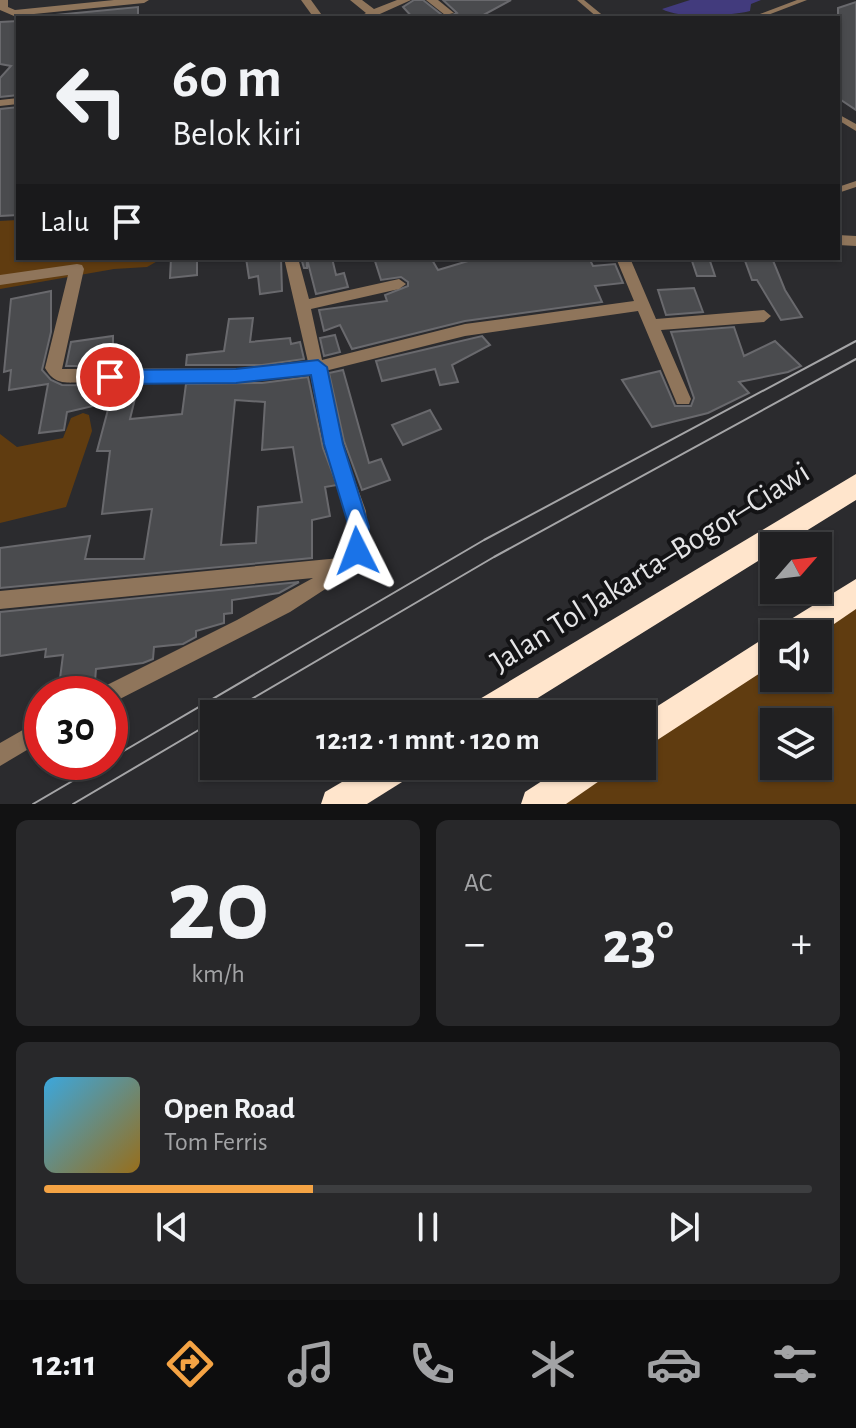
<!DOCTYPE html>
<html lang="id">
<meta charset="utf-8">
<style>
:root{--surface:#202022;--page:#28282a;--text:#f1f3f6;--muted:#a2a3a5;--line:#3d3e40;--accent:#f4a344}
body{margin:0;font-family:"Alegreya Sans",sans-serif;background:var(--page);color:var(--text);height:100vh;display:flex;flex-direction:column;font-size:30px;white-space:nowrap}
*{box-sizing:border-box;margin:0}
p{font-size:26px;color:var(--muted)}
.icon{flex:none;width:44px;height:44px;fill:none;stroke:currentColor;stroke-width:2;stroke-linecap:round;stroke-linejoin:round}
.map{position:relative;height:804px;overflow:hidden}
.drawer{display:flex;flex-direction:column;gap:16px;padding:16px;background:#121213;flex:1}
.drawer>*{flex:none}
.banner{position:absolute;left:16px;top:16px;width:824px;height:244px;border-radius:0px;box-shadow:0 2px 6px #0004,0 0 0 2px var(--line);background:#202022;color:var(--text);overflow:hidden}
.needle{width:52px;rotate:62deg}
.controls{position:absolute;left:760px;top:532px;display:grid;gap:16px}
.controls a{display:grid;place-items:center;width:72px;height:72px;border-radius:0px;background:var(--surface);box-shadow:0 2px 6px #0004,0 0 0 2px var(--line);font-size:40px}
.speed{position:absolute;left:24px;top:676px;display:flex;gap:16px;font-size:40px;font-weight:700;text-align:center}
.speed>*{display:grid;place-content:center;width:104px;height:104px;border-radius:50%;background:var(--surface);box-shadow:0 2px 6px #0004,0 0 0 2px var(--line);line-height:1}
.speed .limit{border:12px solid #d22;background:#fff;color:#111}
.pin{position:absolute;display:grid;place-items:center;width:68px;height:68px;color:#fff;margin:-34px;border:4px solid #fff;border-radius:50%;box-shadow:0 2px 8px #0007}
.me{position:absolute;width:88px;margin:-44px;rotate:357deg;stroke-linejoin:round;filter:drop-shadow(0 0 6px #0008)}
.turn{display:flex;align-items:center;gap:28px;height:168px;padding:0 24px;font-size:36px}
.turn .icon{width:104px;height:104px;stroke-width:2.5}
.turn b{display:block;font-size:56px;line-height:68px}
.then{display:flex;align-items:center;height:76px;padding:0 24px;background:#0003;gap:16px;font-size:30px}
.big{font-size:60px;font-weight:600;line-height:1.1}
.drawer .tile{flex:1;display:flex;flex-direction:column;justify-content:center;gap:12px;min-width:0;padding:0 28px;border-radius:12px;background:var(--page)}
.drawer .dial{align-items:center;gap:0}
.dial b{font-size:104px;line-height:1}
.song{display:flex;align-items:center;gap:24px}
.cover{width:96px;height:96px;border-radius:12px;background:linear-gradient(135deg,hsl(200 70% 55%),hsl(40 70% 35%))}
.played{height:8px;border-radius:4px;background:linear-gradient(90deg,var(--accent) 35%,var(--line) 35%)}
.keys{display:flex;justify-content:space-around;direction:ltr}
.heat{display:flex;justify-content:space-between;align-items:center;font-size:44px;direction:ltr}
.drawer .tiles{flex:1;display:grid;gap:16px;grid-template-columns:1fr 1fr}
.tile:last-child{grid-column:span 2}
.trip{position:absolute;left:200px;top:700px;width:456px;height:80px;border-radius:0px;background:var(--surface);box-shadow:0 2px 6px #0004,0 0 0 2px var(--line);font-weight:600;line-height:80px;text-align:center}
.tabs{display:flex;height:128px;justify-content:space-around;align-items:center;background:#0d0d0e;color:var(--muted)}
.tabs .icon{width:56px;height:56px}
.tabs .selected{color:var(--accent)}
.tabs b{font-size:36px;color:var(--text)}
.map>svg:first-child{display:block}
.green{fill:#603c10;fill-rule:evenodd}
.water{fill:#423b7d}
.building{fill:#4a4b4e;stroke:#69696d;stroke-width:2;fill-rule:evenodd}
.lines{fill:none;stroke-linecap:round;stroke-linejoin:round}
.service{fill:#8f755b;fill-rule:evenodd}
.minor{fill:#8f755b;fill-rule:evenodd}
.motorway{fill:#ffe5cc;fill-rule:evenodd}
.tram{stroke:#a5a5a7;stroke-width:2}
.route{fill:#1a73e8;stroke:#114b97;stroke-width:2}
.labels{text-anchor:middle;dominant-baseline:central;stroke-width:8;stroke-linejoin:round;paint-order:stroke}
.street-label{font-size:32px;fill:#e4e4e6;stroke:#131315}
</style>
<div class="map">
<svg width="856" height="804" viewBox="0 0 856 804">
<rect width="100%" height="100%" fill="#2b2b2e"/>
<!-- green -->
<g class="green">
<path d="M18,220V258L161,259L147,267L114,269L0,289V221Z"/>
<path d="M83,413L89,415L92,431L66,507L0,523V434L17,447L63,438L71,418Z"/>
<path d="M856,593V804H537L594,766H642V734L774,647V678H818V634ZM774,722H818V766H774Z"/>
</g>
<!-- water -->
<path class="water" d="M690,0H761L751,4L750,11C731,16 679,19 662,9Z"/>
<!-- building -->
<g class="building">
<path d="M414,0H423L446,18L457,13L443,0H511L478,18H413L403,7Z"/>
<path d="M856,2V110L838,98V8Z"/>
<path d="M138,7V18H24Z"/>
<path d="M18,21V95L0,97V78L11,66L0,64V22Z"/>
<path d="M18,107V215L0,216V109Z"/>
<path d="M171,258H197V275L170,278Z"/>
<path d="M246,258H281L282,291L260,294L258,276L249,278Z"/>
<path d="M301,258H332L336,275L344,273L348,287L316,294L307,259V268H304Z"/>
<path d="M374,258H431L438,270L478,258H589L593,266L615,264L623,283L595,286L602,302L465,321L352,349L340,325L324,331L319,310L387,301L385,295L408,286V282L401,277L381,280Z"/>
<path d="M691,258H709L715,276H697Z"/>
<path d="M744,258H772L785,290L802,317L781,320L757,280H752Z"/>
<path d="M694,288L703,312L666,315L658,290Z"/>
<path d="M51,291V332L42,370L51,380L62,385L138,386L130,419L182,414L186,384L262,383L308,377L323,448L337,485L325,487L330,516L312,520V558L0,588V548L90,536L85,559H144L152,509L102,514L110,451H97L110,402L67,412L64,430L39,433L48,384L9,390L11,370L4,372L11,299ZM235,400L265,402L262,450L293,447L302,502L258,507L256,543L221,545Z"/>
<path d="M253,318L250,342L290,338L291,344L300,342L304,359L262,365H186L187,355L224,351L229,319Z"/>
<path d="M734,327L744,356L775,341L801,366L788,372L739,382L749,393L708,413L652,427L622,380L660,371L675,406H691L694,398L671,332Z"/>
<path d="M335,335L340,352L324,356L320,338Z"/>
<path d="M113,336V366H66L71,342Z"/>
<path d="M482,336L490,345L452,365L458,382L440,385L435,369L382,381L376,361Z"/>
<path d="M343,370L369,463L381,459L390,480L362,490L344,441L329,373Z"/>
<path d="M430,410L441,429L403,445L392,425Z"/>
<path d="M299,582L279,593L232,600V613L224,614V623L196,631V637L183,644L154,647L153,659L143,663L96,669L94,694H58L63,655L45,657L46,649L0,656V612Z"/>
</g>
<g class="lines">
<!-- service -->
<g class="service">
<path d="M577,0H584L606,18H598Z"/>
<path d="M797,0H807L760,18H749Z"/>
<path d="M838,114L856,124V131L838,120Z"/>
<path d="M856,181V187L838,193V187Z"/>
</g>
<!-- minor -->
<g class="minor">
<path d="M0,0H8V7L15,10L114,0H149L144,3L14,16L0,10Z"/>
<path d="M301,0H311L324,18H314Z"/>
<path d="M350,0H362L374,9L397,0H411L371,18H357L366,13Z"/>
<path d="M426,0H438L454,13L445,15Z"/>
<path d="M18,98V104L0,106V100Z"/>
<path d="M838,235L856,236V246L838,245Z"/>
<path d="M284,258H298L309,299L399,279L406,284L399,289L311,309L322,360L465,324L634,301L616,258H630L656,319L764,310L771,316L764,322L661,330L691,399L689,404H677L675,399L638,311L465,336L325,371L341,442L366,511L368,540L362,559L350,573L290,612L110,704V694H100L103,687L237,620L313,578L0,609V591L340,558C367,527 336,480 326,447C319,423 315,398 310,374L262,380L86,383C67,382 55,386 45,368L68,275L0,285V275L77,264L82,265L84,269L62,369L262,368L308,362Z"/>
<path d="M42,719V741L0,766V743Z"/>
</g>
<!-- motorway -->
<g class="motorway">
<path d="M856,474V500L782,546H774V551L512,714H469L473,703Z"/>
<path d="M856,579V609L818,635L778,634L783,624Z"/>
<path d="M774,632L778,634H774V664L642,750V716Z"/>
<path d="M369,766H415L410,777L367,804H321L325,792Z"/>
<path d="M565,766H610L605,777L566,804H521L525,792Z"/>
</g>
<!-- tram -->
<g class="tram">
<path d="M226,714L494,557L856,359"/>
<path d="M110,759L484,540L856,341"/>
<path d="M33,804L105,762"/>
<path d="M73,804L214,721"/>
</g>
</g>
<!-- route -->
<path class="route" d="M318,360L327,367L343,444L369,527L365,558L357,561L350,558L347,551L349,527L324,444L311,375L236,383L110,384L102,377L110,370L236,369Z"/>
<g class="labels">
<!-- street labels -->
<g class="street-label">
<text transform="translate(650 567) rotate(-32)">Jalan Tol Jakarta–Bogor–Ciawi</text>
</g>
</g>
</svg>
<div class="controls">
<a><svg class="needle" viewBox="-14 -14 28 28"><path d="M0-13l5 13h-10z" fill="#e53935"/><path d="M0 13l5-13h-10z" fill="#a2a3a5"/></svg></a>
<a><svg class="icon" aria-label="sound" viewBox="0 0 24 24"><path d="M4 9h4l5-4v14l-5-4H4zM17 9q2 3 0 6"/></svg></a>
<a><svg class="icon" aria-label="layers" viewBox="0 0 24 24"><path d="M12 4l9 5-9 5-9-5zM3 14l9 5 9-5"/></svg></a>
</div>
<div class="speed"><div class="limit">30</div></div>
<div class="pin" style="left:110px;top:377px;background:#d93025"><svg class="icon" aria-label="arrive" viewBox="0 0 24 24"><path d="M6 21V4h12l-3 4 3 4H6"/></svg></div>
<svg class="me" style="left:357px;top:551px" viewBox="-20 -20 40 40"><path d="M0-17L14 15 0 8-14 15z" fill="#1a73e8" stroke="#fff" stroke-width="4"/></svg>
<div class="trip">12:12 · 1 mnt · 120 m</div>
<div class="banner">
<div class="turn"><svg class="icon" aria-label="left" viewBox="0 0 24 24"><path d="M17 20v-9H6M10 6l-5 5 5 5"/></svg><div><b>60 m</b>Belok kiri</div></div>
<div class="then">Lalu<svg class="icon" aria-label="arrive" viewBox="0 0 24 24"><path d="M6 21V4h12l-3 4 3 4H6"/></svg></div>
</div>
</div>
<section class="drawer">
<div class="tiles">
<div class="tile dial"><b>20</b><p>km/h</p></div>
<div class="tile"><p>AC</p>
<div class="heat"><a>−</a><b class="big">23°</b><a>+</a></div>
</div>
<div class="tile">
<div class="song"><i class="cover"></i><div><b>Open Road</b><p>Tom Ferris</p></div></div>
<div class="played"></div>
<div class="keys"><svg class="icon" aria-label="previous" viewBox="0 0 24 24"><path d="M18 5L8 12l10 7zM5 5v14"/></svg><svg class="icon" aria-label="pause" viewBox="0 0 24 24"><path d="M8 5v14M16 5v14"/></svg><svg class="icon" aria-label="next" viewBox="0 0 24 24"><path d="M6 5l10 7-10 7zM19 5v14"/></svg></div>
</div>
</div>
</section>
<nav class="tabs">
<b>12:11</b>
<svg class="icon selected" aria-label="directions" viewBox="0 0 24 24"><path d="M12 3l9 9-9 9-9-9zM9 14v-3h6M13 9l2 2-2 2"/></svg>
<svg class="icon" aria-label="music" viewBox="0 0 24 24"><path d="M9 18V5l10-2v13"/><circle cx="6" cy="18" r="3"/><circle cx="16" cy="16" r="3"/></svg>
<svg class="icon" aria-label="phone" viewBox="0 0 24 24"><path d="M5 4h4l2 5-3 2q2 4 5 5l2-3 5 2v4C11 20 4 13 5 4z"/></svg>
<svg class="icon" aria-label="climate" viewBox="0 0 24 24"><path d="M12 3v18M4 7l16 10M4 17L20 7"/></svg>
<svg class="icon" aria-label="car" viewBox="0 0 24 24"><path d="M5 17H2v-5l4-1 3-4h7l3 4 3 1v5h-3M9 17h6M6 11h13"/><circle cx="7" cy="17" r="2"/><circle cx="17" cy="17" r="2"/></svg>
<svg class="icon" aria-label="filters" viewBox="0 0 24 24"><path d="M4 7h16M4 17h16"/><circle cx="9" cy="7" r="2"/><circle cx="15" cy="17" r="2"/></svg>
</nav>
